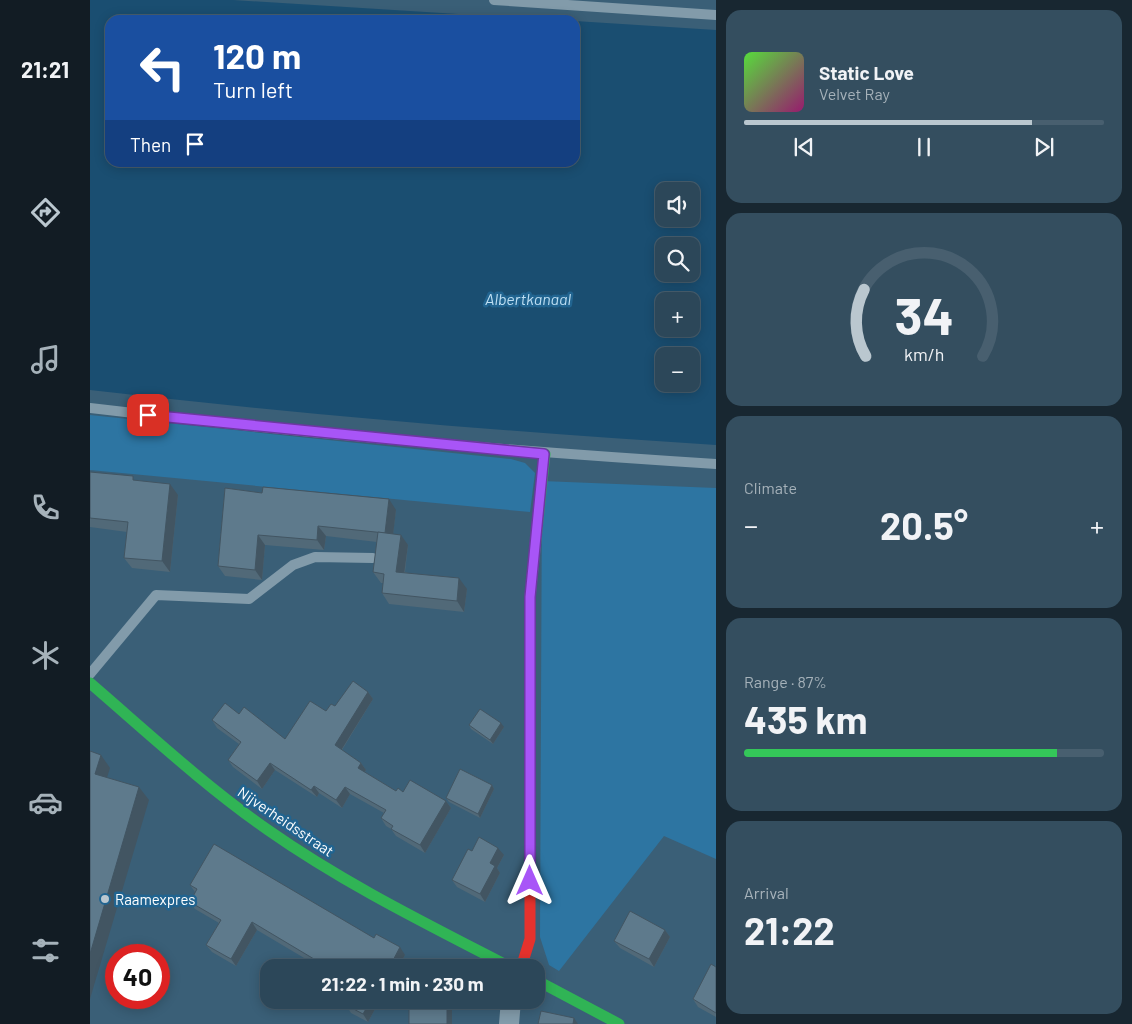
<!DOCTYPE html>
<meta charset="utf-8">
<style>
:root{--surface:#2c4759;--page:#344e5f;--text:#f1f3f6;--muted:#a6b2ba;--line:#485f6f;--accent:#bac7cf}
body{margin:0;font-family:Barlow,sans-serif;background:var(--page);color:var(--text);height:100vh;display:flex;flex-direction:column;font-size:19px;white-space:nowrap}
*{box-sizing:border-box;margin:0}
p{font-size:16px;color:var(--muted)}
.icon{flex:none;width:28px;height:28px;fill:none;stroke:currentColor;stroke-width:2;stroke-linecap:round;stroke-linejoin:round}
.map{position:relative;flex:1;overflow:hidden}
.panel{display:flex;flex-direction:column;gap:10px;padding:10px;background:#182731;width:416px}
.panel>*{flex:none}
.top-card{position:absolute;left:15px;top:15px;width:475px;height:152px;border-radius:15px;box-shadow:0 2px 12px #0003,0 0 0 1px var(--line);background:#1a4fa0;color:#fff;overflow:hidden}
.tools{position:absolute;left:565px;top:182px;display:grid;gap:10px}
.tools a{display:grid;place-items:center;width:45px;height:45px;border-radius:10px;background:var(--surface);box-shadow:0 2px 12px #0003,0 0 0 1px var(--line);font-size:25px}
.speed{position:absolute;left:15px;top:944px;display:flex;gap:10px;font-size:25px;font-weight:700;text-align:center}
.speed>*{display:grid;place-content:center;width:65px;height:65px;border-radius:50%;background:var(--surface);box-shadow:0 2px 12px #0003,0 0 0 1px var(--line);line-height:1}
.speed .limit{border:8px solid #d22;background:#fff;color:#111}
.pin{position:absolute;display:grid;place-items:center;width:42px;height:42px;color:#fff;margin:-21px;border-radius:10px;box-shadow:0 2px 8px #0006}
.me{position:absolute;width:55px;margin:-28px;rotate:0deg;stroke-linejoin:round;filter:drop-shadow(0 0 4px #0008)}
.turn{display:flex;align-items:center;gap:18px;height:105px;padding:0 25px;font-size:22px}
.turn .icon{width:65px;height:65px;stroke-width:2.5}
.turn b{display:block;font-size:35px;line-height:42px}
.then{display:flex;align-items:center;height:48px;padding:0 25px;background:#0003;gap:10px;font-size:19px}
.big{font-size:38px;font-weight:700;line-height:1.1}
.panel .card{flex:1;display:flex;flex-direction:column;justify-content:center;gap:8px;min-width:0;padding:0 18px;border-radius:15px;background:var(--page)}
.panel .dial{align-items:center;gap:0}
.dial svg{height:130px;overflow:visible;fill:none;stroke:var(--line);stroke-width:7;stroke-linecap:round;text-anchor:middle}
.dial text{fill:var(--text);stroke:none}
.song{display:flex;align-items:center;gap:15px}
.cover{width:60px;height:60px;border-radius:8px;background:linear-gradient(135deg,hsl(110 70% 55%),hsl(320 70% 35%))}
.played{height:5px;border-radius:2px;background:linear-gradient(90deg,var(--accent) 80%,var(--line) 80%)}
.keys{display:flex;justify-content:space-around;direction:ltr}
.heat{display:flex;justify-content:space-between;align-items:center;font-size:28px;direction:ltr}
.charge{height:8px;border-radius:4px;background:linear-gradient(90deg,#34c759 87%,var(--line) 0)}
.trip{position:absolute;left:170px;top:959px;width:285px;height:50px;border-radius:15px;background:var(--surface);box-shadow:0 2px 12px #0003,0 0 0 1px var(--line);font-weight:700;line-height:50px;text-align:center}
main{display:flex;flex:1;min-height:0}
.dock{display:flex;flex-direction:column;width:90px;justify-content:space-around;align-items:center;background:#121c24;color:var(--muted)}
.dock .icon{width:35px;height:35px}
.dock .on{color:var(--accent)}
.dock b{font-size:22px;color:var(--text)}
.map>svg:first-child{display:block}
.green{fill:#2d75a2}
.water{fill:#1a4e71;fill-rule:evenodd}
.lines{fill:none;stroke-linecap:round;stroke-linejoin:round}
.lane{stroke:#829baa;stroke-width:10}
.street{stroke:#829baa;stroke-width:20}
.fast{stroke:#30b455;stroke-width:11}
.jam{stroke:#e5322d;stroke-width:11}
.wall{fill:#516978}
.shaded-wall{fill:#425562}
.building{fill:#5e7a8c;stroke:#425562}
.route-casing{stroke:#6d37a1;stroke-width:12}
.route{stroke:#a855f7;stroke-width:9}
.poi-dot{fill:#bac7cf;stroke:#216490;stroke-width:2}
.labels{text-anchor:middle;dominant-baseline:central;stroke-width:5;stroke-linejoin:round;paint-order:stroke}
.street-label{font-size:15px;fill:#fff;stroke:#216490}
.poi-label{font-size:15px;fill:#fff;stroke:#216490;text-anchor:start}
.water-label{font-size:16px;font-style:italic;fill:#bedff3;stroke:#216490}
</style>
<main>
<nav class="dock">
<b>21:21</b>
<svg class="icon on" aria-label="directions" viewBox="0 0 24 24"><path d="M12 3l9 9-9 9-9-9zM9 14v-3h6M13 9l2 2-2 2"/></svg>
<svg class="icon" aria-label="music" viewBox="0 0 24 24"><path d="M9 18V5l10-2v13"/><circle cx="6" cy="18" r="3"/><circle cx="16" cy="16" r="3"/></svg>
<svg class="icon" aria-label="phone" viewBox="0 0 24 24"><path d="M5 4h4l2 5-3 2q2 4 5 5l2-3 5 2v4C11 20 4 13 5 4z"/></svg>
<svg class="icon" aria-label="climate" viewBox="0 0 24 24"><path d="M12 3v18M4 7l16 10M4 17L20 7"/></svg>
<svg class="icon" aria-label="car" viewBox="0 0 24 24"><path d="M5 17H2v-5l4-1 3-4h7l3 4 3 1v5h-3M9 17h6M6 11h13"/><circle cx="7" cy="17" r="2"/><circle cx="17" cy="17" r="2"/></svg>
<svg class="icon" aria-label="filters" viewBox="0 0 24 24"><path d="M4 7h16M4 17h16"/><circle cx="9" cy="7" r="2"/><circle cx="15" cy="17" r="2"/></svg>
</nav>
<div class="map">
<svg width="626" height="1024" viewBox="0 0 626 1024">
<rect width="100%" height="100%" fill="#3a5f77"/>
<!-- green -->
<g class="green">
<path d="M0,415L421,459L435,463L445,473L440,512L0,470Z"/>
<path d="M452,481L626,488V859L574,836L469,971L459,965L450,937Z"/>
</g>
<!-- water -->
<path class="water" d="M0,0H143L463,20H20V162H485V21L626,30V445C417,432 208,414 0,390ZM574,191H601V219H574ZM574,246H601V274H574ZM574,301H601V329H574ZM574,356H601V384H574Z"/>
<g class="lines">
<!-- lane -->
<g class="lane">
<path d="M404,0L626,15"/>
<path d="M0,408C208,433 417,451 626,464"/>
<path d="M0,674L66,595L159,599L203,565L225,557L283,558"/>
</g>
<!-- street -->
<path class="street" d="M419,1024L421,1000"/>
<!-- fast -->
<g class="fast">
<path d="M0,683C58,733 115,786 178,830C255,884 339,925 422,968"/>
<path d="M440,824V597L455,454"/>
<path d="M446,980L529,1024"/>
</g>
<!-- jam -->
<path class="jam" d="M431,968L440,939V824"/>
</g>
<!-- wall -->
<g class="wall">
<path d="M0,472L46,481L88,495L80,572L42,568L34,558L37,532L0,527Z"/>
<path d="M135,488L306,510L303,534L318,545L315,572L377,589L374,612L299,604L292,593L293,583H291L283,572L287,542L236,536L234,550L175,545L172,580L135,576L128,566Z"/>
<path d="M278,692L283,699L252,750L271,763L276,770L275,772L306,791L356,801L361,808L335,853L306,836L301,829L296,826L291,818L294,813L260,794L252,808L229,793L227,797L185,770L172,789L143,767L138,760L149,744L127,728L122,720L149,714L195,739L236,711L245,706Z"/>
<path d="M379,725L414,727L403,744L381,729Z"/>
<path d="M402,785L404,789L390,818L359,802L356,798Z"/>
<path d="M382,851L414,855L407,868L410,873L395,902L367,887L362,880Z"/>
<path d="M100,885L284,938L315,955L308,968H231L167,930L146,966L122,952L116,945L129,923L105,909L100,902L105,892Z"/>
<path d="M575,930L580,937L564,967L530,948L524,941Z"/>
<path d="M626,967V1017L608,1007L603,999Z"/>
<path d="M259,1000H290L278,1022L261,1013L256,1005Z"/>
</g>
<!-- shaded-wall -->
<g class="shaded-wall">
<path d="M80,484L88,495L80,572L72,561Z"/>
<path d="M299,499L306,510L302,544L295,533Z"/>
<path d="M228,526L236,536L234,550L227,540Z"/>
<path d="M168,535L175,545L172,580L165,570Z"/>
<path d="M311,535L318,545L313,582L306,572Z"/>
<path d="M369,578L377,589L374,612L367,601Z"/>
<path d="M278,692L283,699L250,752L245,745Z"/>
<path d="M411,723L414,727L403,744L400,740Z"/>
<path d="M11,755L20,768L14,787L5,774Z"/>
<path d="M180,763L185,770L172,789L167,781Z"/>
<path d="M271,763L276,770L273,775L268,768Z"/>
<path d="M402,785L404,789L390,818L388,814Z"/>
<path d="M224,786L229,793L227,797L221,790Z"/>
<path d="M49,787L59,800L0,999V954Z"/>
<path d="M255,787L260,794L252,808L246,800Z"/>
<path d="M356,801L361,808L335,853L330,845Z"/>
<path d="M408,848L414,855L407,868L410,873L395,902L390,894L400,863Z"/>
<path d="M162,922L167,930L146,966L141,959Z"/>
<path d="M575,930L580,937L564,967L559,959Z"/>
<path d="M310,947L315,955L308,968H299Z"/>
<path d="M281,1000H290L278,1022L273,1014Z"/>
<path d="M357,1000L362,1007V1024H357Z"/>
<path d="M484,1018L488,1024H483Z"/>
</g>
<!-- building -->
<g class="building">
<path d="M0,472L43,476V480L80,484L72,561L34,558L38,522L0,518Z"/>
<path d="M173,487L299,499L295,533L228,526L227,540L168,535L165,570L128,566L135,488L172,493Z"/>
<path d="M288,532L311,535L306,572L369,578L367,601L292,593L294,574L283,572Z"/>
<path d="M263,681L278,692L245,745L271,763L268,768L306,791L308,788L313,792L320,780L356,801L330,845L301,829L303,826L291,818L296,810L255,787L246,800L224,786L221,790L180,763L167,781L138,760L151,742L122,720L135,703L149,714L154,707L195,739L220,701L236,711L241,704L245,706Z"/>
<path d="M390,709L411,723L400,740L379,725Z"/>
<path d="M0,751L11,755L5,774L49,787L0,954Z"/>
<path d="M370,769L402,785L388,814L356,798Z"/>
<path d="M389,837L408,848L400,863L405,866L390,894L362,880L378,849L382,851Z"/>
<path d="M124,844L284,938L286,934L310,947L299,968H239L162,922L141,959L116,945L131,920L100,902L107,889L100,885Z"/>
<path d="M540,911L575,930L559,959L524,941Z"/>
<path d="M621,964L626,967V1013L603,999Z"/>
<path d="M259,1000H281L273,1014L256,1005Z"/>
<rect x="319" y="1000" width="38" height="24"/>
<path d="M451,1011L484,1018L483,1024H448Z"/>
</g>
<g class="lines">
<defs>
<path id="route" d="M58,415L454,454L440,597V881"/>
</defs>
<!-- route casing -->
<use href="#route" class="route-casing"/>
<!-- route -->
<use href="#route" class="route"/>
</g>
<!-- markers -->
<circle class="poi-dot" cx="15" cy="899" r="5"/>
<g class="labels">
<!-- street labels -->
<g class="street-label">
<text transform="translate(196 821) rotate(34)">Nijverheidsstraat</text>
</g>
<!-- poi labels -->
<g class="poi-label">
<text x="25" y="899">Raamexpres</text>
</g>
<!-- water labels -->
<g class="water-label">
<text x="438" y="298">Albertkanaal</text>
</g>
</g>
</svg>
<div class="tools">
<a><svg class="icon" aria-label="sound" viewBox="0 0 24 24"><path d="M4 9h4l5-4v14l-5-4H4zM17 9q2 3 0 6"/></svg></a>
<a><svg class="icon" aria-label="search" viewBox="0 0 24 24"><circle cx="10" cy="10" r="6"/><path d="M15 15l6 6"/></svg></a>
<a>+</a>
<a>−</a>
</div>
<div class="speed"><div class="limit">40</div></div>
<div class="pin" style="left:58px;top:415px;background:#d93025"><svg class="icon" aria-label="arrive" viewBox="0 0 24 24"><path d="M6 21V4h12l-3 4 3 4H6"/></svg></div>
<svg class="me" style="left:440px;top:881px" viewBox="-20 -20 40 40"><path d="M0-17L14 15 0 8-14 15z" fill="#a855f7" stroke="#fff" stroke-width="4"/></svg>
<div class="trip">21:22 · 1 min · 230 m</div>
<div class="top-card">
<div class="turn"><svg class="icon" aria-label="left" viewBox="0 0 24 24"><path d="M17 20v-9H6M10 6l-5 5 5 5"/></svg><div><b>120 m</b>Turn left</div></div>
<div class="then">Then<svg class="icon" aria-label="arrive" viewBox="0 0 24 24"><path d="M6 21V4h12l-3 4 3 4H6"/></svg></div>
</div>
</div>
<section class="panel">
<div class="card">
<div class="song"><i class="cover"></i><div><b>Static Love</b><p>Velvet Ray</p></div></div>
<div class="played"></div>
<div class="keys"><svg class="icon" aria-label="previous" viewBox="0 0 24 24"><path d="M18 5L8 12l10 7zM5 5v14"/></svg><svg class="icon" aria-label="pause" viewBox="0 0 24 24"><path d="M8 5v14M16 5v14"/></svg><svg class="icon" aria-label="next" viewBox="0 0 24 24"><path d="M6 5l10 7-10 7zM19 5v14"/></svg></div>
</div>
<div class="card dial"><svg viewBox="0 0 100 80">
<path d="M14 69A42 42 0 1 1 86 69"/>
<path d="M14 69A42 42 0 0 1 13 28" stroke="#bac7cf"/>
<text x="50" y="56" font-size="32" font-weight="700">34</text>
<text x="50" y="72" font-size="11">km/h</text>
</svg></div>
<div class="card"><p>Climate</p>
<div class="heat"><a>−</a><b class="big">20.5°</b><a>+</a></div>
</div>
<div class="card"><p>Range · 87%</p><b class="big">435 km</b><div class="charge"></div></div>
<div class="card"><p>Arrival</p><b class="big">21:22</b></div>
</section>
</main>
